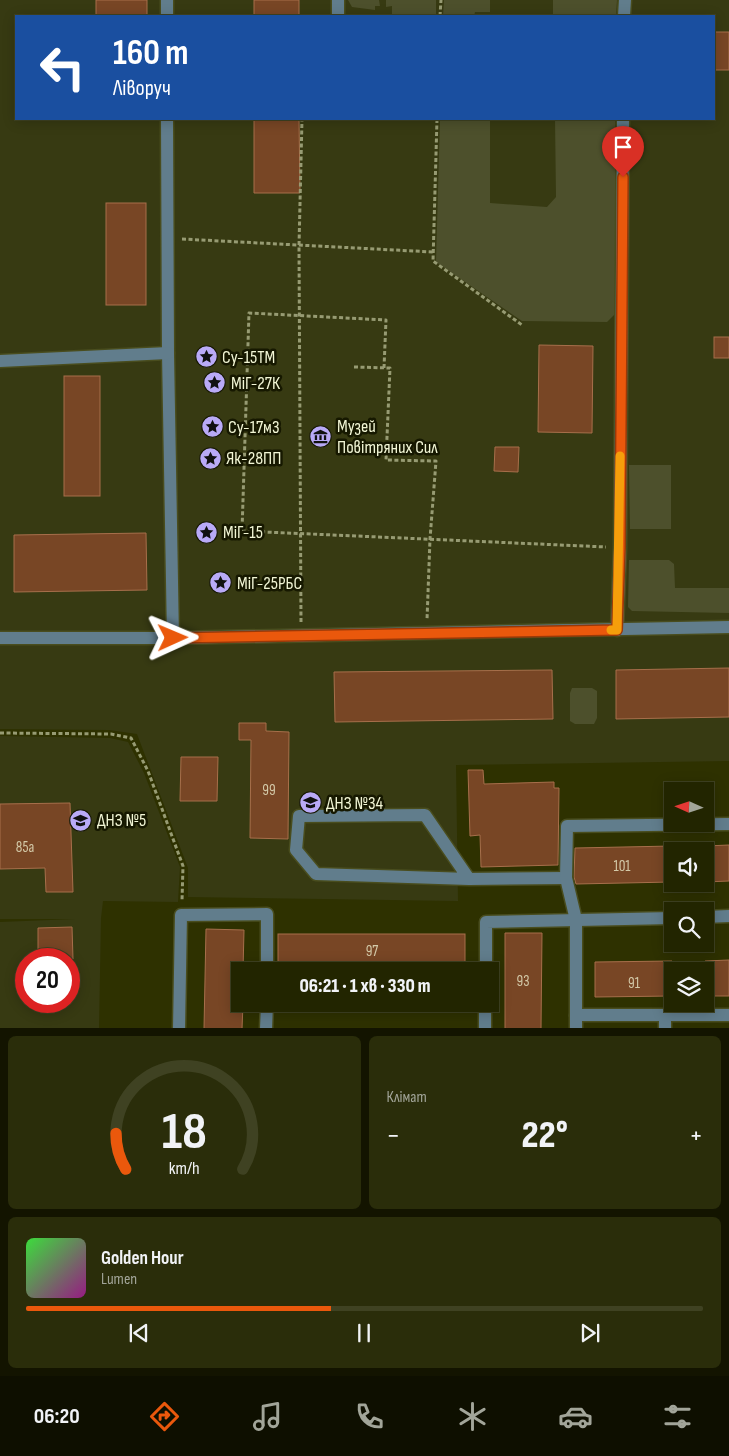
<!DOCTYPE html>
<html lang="uk">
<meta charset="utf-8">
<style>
:root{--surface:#222500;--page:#2a2d0a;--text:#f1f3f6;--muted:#a2a599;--line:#3f4222;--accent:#ea580c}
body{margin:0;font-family:"Sofia Sans Condensed",sans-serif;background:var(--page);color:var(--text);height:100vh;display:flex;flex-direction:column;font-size:19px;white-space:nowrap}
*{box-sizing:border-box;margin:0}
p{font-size:16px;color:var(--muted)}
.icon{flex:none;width:28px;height:28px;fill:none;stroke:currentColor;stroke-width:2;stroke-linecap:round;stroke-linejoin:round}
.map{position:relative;height:1028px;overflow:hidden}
.drawer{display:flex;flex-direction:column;gap:8px;padding:8px;background:#131400;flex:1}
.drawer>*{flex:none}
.banner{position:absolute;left:15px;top:15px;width:700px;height:105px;border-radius:0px;box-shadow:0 2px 12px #0003,0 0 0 1px var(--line);background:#1a4fa0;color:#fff;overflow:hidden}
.needle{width:32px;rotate:273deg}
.tools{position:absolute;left:664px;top:782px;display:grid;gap:10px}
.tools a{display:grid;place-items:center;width:50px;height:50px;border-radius:0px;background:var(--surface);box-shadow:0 2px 12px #0003,0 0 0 1px var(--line);font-size:25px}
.speed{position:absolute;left:15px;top:948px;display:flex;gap:10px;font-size:25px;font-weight:700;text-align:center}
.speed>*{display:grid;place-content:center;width:65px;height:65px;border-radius:50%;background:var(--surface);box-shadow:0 2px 12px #0003,0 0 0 1px var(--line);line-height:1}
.speed .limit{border:8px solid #d22;background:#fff;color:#111}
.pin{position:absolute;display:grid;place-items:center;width:42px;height:42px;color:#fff;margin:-51px -21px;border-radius:50% 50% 50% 0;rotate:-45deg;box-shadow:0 0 5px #0007}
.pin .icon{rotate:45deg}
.me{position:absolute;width:55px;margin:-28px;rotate:89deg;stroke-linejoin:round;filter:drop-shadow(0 0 4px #0008)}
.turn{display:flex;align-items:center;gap:18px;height:105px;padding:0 15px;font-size:22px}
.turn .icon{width:65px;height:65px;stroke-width:2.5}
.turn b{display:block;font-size:35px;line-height:42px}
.big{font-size:38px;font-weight:800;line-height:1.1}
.drawer .card{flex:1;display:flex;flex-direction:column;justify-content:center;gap:8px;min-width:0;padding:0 18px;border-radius:8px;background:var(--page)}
.drawer .dial{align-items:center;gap:0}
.dial svg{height:130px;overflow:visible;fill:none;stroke:var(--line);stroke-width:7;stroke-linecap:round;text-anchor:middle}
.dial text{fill:var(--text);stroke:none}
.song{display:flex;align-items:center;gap:15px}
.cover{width:60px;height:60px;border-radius:8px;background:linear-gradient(135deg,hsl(120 70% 55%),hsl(310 70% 35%))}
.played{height:5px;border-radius:2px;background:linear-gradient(90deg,var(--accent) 45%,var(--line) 45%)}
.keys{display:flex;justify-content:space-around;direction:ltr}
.heat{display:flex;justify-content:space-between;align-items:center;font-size:28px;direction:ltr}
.drawer .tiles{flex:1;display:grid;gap:8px;grid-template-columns:1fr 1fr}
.card:last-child{grid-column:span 2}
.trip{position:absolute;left:231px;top:962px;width:268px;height:50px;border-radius:0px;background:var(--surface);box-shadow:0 2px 12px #0003,0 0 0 1px var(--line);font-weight:800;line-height:50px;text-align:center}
.tabs{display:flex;height:80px;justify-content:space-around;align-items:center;background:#0e0f00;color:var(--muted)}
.tabs .icon{width:35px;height:35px}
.tabs .active{color:var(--accent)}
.tabs b{font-size:22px;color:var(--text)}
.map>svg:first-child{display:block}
.built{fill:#373a12;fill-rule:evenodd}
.green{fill:#4d502c}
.building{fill:#784625;stroke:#a76f4b}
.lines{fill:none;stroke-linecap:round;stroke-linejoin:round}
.minor-casing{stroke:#494d1e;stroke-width:15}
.path{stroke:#979b73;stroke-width:3;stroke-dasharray:4 2.5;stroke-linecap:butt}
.minor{stroke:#617d8c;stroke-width:12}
.route-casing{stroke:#983908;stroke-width:12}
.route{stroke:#ea580c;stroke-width:9}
.slow{stroke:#f59e0b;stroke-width:9}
.labels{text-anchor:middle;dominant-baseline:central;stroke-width:5;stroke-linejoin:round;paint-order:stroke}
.number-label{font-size:15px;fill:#d4caa9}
.poi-label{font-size:18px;fill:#f2f6d5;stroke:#161800;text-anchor:start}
</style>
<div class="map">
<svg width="729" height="1029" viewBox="0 0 729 1029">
<rect width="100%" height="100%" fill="#2e3100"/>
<!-- built -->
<g class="built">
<path d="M0,0H729V761L456,765L458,901L188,897V868L137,734L109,730L0,729ZM16,16H714V119H16Z"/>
<path d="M0,736L110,738L128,742L144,773L180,867L178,902L103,901L101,918L99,1028H0V922L75,919H0ZM26,959H69V1001H26Z"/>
</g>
<!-- green -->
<g class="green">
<path d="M348,0H379L380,6H375V10L352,7Z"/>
<path d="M386,0H436V16H392V6L386,7Z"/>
<path d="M444,0H490V12H475L474,16H443Z"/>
<path d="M553,0H617L616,16H553Z"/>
<path d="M440,119H490V203L547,207L556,197L555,119H615V314L607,322L522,321L436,262Z"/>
<path d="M629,465H671V529H630Z"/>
<path d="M629,560H669L674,564L675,588H729V613L632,611L628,607Z"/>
<path d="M592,688L597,691V718L594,724H575L570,721V693L572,688Z"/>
</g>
<!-- building -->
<g class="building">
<rect x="96" y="0" width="51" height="16"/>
<rect x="254" y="0" width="45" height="16"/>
<rect x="714" y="32" width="15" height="38"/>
<path d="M254,119H299L300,193H254Z"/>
<rect x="106" y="203" width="40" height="102"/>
<rect x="714" y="337" width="15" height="21"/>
<path d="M539,345L593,346L592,433L538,432Z"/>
<rect x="64" y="376" width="36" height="120"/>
<path d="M495,447H519L518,472L494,471Z"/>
<path d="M146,533L147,590L14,592V535Z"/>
<path d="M729,668V717L616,719V670Z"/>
<path d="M552,670L553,719L335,722L334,672Z"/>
<path d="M239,723H266V731L289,732L288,839L250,838L251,740H239Z"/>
<path d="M181,757H218L217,801H180Z"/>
<path d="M468,770H483L484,784L554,782V788H559L558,865L481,867L480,835L470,836Z"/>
<path d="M70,803L73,892H46L45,868L0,869V804Z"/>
<path d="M729,845V881L705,882V846Z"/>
<path d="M672,846V882L576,884L574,877L575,848Z"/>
<path d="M72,927L73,959H38V928Z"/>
<path d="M206,929L244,930L243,971H240V1004H243L242,1029H204Z"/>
<path d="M505,933H542L541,1029H505Z"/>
<rect x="278" y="934" width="187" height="34"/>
<path d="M729,960V996H705V961Z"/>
<path d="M672,961V996L595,997V962Z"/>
</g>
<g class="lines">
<defs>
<g id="minor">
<path d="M338,0V16"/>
<path d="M167,16V0"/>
<path d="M624,16L625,0"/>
<path d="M167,119L168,353L173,638L729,627"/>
<path d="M0,361L168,353"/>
<path d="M617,630L620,548L623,119"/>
<path d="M0,638H173"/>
<path d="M469,879L425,815L299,816L296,850L316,874L469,879L566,878"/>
<path d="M705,917L729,916"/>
<path d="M486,971V922L672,918"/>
<path d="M576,1015H729"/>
<path d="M665,1015V1029"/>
<path d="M179,1029L181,915L267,914V971"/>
<path d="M266,1029L267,1004"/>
<path d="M485,1029V1004"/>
<path d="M576,1029V920L566,878L567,826L729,824"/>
</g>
</defs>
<!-- minor casing -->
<use href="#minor" class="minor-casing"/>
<!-- path -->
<g class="path">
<path d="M440,16L441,0"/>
<path d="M437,119L433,261L522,325"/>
<path d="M182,239L433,252"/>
<path d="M354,367L390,368L386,460L436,461L430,539L427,620"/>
<path d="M384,368L386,320L249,313L242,531L606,547"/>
<path d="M301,622L299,246L302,119"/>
<path d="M0,733L111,734L131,738L148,771L183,866L182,901"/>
</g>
<!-- minor -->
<use href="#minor" class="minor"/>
</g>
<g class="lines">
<defs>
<path id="route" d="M173,638L617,630L620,548L623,177"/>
</defs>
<!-- route casing -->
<use href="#route" class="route-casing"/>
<!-- route -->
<use href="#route" class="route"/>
<!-- slow -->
<path class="slow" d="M611,630H617L620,456"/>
</g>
<!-- icons -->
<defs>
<symbol id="sight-disc" viewBox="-11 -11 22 22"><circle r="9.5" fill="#b9aaf7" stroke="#161800"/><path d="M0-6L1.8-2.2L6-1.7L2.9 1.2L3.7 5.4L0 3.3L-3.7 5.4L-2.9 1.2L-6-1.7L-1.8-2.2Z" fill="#111"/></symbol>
<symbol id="museum-disc" viewBox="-11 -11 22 22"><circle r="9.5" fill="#b9aaf7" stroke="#161800"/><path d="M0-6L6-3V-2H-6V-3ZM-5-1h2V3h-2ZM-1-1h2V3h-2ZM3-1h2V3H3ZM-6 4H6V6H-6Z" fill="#111"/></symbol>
<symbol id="school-disc" viewBox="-11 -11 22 22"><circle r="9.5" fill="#b9aaf7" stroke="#161800"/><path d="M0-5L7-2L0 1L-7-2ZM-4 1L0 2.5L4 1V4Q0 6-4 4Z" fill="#111"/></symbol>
</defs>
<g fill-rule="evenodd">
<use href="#sight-disc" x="194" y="344" width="25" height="25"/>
<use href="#sight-disc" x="202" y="370" width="25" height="25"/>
<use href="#sight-disc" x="200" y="414" width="25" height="25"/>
<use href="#museum-disc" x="308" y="424" width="25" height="25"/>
<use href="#sight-disc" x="198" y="446" width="25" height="25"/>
<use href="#sight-disc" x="194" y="520" width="25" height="25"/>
<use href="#sight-disc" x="208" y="570" width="25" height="25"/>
<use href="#school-disc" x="298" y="790" width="25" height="25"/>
<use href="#school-disc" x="68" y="808" width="25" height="25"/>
</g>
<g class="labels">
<!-- number labels -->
<g class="number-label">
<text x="269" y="790">99</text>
<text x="25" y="847">85а</text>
<text x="622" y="866">101</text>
<text x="372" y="951">97</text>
<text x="523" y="981">93</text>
<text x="634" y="983">91</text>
</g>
<!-- poi labels -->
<g class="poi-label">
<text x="222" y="357">Су-15ТМ</text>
<text x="231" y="383">МіГ-27К</text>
<text x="337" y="426">Музей<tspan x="337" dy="21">Повітряних Сил</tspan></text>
<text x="228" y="427">Су-17м3</text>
<text x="226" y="458">Як-28ПП</text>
<text x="223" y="532">МіГ-15</text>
<text x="237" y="583">МіГ-25РБС</text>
<text x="326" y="803">ДНЗ №34</text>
<text x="97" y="820">ДНЗ №5</text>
</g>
</g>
</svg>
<div class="tools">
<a><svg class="needle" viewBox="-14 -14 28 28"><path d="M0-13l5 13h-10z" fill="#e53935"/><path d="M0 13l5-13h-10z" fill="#a2a599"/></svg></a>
<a><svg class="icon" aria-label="sound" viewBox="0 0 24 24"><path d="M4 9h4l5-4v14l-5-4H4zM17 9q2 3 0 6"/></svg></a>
<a><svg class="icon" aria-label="search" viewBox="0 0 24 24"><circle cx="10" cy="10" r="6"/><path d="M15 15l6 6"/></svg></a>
<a><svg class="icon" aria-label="layers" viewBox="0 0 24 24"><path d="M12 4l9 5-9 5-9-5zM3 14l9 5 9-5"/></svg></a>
</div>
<div class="speed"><div class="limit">20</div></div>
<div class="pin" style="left:623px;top:177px;background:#d93025"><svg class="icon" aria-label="arrive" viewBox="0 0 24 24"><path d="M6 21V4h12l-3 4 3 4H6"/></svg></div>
<svg class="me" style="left:173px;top:638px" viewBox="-20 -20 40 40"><path d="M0-17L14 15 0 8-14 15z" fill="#ea580c" stroke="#fff" stroke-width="4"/></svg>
<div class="trip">06:21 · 1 хв · 330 m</div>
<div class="banner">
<div class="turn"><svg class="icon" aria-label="left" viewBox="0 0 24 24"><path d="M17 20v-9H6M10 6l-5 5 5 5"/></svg><div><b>160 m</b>Ліворуч</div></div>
</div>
</div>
<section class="drawer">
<div class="tiles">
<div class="card dial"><svg viewBox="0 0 100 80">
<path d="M14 69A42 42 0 1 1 86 69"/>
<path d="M14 69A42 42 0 0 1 8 47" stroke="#ea580c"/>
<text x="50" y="56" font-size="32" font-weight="700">18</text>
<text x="50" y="72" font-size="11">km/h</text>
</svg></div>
<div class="card"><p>Клімат</p>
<div class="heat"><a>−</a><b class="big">22°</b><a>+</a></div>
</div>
<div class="card">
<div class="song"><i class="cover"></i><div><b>Golden Hour</b><p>Lumen</p></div></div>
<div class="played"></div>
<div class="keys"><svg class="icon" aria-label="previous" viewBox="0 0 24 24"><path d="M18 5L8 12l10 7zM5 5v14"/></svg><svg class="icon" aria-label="pause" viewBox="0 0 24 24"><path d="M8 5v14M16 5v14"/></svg><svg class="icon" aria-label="next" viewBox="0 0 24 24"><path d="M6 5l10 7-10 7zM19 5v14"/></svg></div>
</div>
</div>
</section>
<nav class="tabs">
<b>06:20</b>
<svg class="icon active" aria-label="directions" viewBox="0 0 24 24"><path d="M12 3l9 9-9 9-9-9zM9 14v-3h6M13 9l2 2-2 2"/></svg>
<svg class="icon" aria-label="music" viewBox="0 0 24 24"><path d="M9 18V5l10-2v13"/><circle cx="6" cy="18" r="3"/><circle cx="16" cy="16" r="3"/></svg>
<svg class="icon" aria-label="phone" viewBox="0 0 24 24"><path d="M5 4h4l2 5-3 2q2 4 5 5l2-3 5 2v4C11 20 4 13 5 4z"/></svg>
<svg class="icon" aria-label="climate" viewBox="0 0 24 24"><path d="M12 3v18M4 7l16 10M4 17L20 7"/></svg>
<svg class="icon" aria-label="car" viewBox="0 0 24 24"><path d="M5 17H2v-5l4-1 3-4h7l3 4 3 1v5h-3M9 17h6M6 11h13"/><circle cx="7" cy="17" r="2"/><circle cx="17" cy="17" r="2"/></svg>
<svg class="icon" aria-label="filters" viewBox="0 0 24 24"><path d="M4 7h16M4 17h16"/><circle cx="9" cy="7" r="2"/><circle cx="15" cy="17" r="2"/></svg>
</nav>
